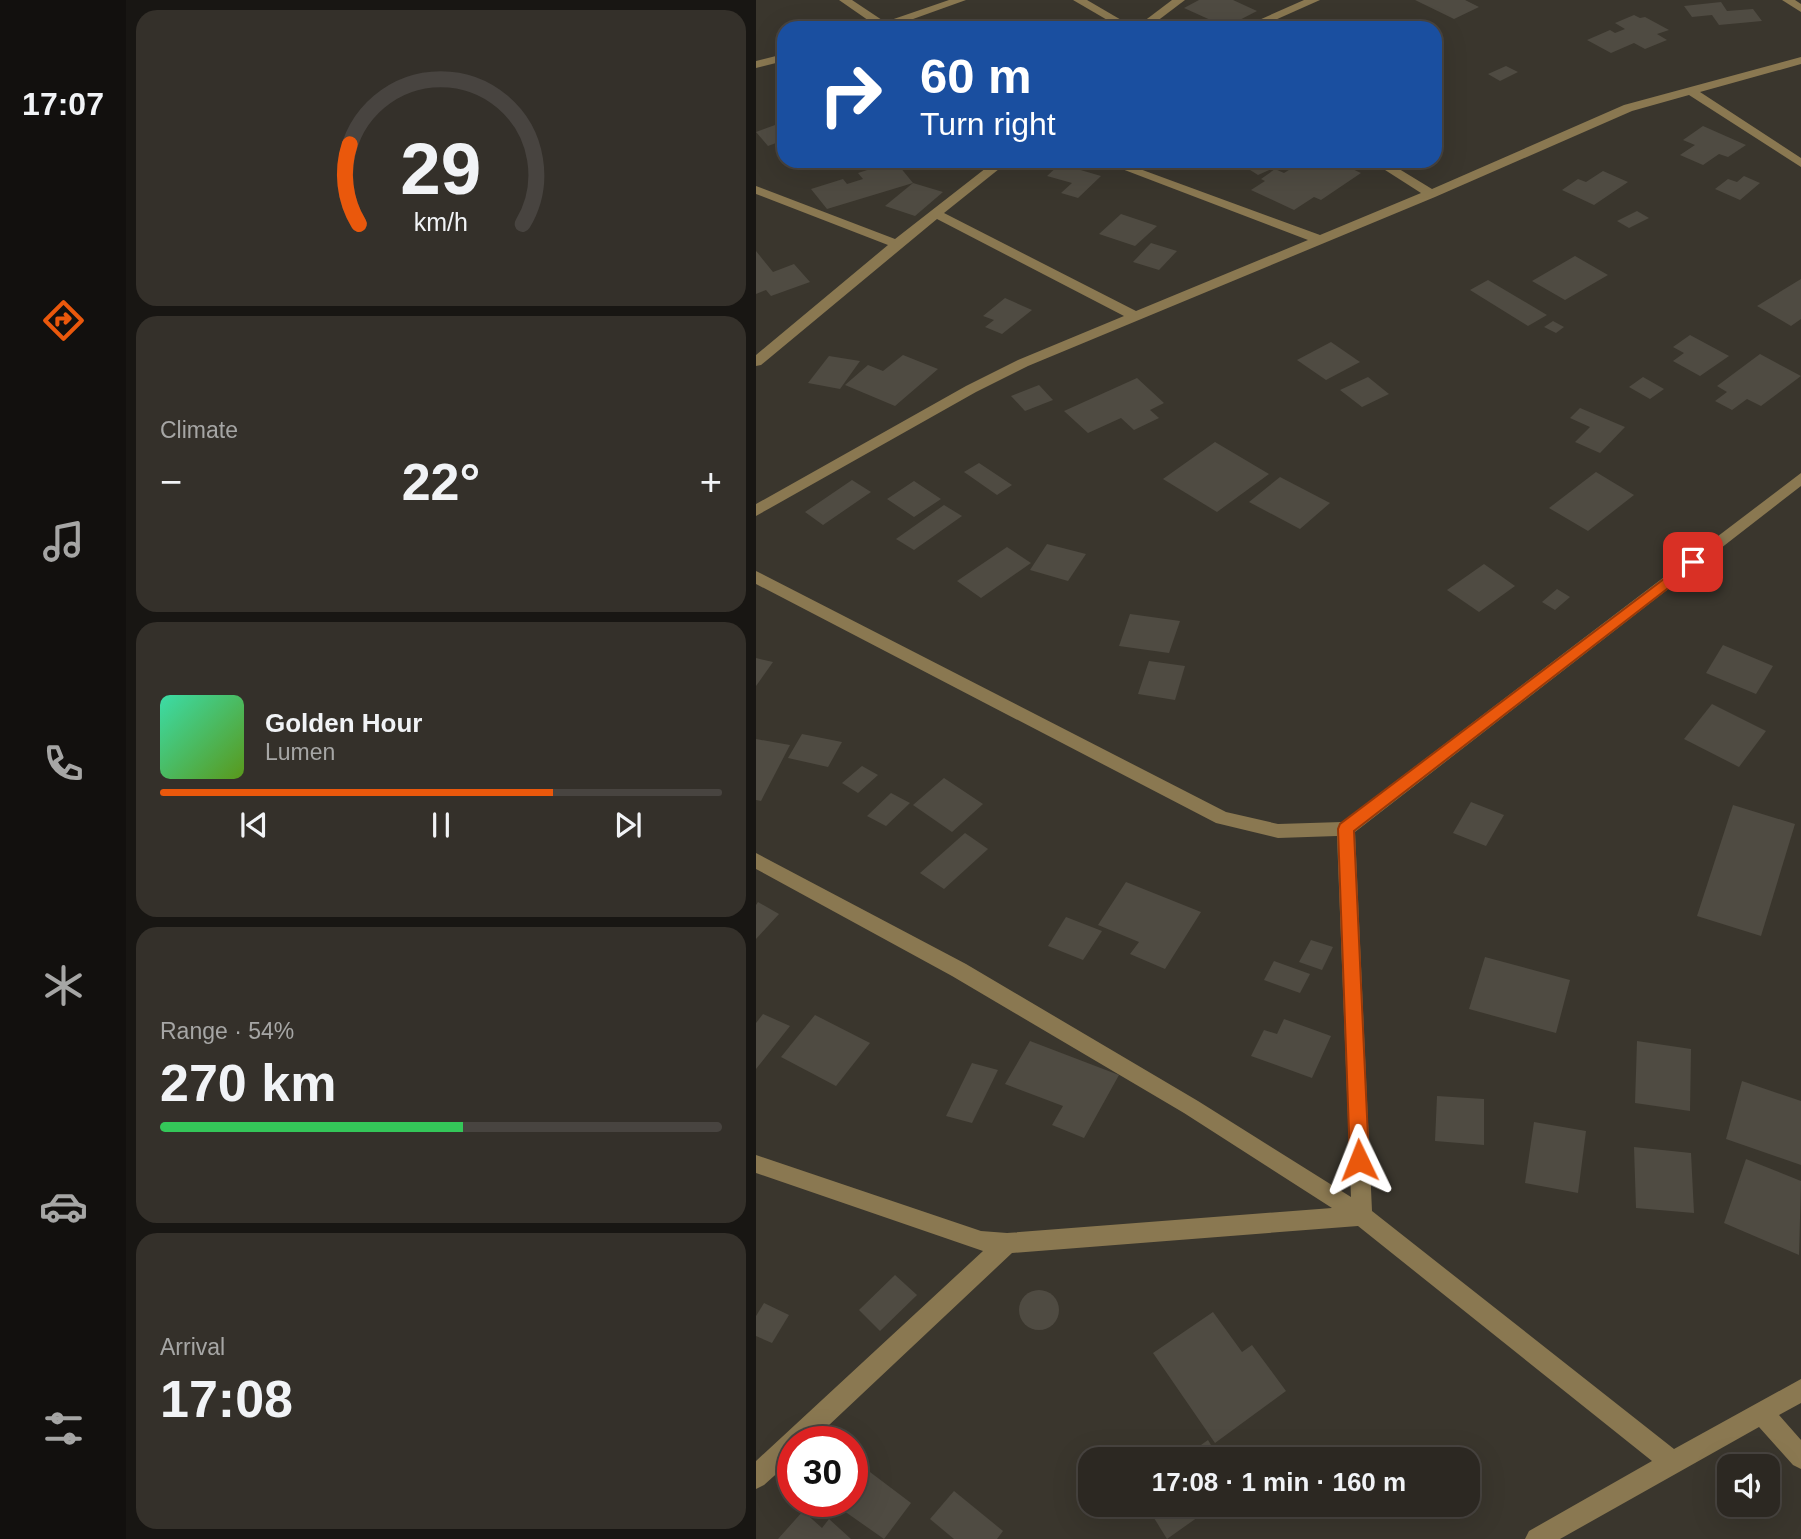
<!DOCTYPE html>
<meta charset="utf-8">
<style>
:root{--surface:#2c2822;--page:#34302a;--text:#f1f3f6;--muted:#a6a6a5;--line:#484440;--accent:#ea580c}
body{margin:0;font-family:Helvetica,sans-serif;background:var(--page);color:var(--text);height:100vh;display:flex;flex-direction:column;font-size:26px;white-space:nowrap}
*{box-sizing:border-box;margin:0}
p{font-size:23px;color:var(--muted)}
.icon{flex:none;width:38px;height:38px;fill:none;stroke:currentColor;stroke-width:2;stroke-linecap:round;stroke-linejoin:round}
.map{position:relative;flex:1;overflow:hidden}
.drawer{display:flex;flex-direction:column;gap:10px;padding:10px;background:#181613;width:630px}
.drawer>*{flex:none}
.banner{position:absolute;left:21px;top:21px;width:665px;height:147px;border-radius:21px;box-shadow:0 7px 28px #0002,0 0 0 2px var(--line);background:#1a4fa0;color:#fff;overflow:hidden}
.controls{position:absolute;left:961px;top:1454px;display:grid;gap:14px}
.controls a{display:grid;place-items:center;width:63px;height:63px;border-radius:14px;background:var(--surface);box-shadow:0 7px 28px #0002,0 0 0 2px var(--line);font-size:35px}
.speed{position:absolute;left:21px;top:1426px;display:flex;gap:14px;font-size:35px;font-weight:700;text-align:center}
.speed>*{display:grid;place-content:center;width:91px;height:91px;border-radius:50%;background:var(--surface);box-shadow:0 7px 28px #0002,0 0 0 2px var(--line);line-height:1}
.speed .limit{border:10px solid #d22;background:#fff;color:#111}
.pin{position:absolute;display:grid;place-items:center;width:60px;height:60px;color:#fff;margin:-30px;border-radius:14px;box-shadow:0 4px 10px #0006}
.me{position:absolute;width:77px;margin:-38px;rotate:358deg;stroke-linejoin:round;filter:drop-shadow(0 0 5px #0008)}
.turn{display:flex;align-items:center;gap:24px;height:147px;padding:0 28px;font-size:32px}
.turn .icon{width:91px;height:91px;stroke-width:2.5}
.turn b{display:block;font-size:49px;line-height:60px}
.big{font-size:52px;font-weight:700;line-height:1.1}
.drawer .widget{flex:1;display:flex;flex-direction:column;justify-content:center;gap:10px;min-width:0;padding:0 24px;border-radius:21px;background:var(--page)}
.drawer .dial{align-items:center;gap:0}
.dial svg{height:182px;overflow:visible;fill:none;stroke:var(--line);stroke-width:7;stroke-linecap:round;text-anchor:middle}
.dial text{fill:var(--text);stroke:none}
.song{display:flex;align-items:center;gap:21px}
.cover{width:84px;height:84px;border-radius:10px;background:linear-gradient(135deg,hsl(160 70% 55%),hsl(90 70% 35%))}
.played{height:7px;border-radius:4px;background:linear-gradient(90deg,var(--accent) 70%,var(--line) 70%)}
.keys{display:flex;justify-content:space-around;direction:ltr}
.heat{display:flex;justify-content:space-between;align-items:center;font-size:38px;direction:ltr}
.charge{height:10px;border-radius:5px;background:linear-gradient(90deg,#34c759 54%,var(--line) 0)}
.trip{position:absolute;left:322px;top:1447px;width:402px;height:70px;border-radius:21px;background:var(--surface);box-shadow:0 7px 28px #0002,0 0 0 2px var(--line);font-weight:700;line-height:70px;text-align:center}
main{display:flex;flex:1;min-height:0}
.tabs{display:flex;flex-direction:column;width:126px;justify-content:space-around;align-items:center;background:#12100e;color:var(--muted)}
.tabs .icon{width:49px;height:49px}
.tabs .selected{color:var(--accent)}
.tabs b{font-size:32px;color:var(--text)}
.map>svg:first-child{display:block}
.building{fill:#4f4b42}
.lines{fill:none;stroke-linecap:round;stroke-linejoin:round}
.minor{fill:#8a7851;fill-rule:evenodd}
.route{fill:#ea580c;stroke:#983908;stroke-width:2}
</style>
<main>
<nav class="tabs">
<b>17:07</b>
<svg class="icon selected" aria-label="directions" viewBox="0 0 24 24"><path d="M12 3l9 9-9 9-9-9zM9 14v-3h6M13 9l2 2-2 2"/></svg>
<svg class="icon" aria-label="music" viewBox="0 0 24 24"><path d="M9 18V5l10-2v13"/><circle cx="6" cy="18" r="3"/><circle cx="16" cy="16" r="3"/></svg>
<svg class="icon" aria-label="phone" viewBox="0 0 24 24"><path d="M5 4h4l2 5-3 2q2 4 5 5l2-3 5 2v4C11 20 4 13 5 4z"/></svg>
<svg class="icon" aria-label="climate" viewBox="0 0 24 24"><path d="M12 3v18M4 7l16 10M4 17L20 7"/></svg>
<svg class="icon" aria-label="car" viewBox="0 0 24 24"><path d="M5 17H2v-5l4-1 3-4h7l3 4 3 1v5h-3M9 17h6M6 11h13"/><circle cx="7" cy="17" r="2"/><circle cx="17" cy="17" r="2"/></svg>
<svg class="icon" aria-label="filters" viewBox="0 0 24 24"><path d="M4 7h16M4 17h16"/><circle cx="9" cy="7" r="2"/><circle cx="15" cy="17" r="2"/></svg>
</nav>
<section class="drawer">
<div class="widget dial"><svg viewBox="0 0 100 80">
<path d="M14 69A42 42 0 1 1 86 69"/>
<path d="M14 69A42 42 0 0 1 10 34" stroke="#ea580c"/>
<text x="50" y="56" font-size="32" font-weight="700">29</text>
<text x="50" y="72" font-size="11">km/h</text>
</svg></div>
<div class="widget"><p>Climate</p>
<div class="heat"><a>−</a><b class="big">22°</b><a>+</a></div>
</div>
<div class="widget">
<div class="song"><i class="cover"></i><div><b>Golden Hour</b><p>Lumen</p></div></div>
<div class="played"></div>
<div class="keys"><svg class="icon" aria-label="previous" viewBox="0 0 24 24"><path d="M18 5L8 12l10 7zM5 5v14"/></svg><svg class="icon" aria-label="pause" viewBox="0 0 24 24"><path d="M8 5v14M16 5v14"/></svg><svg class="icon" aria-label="next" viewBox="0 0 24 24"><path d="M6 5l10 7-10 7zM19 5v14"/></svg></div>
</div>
<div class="widget"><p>Range · 54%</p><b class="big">270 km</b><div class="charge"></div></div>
<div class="widget"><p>Arrival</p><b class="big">17:08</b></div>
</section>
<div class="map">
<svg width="1045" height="1539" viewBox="0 0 1045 1539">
<rect width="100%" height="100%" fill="#3a362d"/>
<!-- building -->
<g class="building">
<path d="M443,0H477L501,11L470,27L428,8Z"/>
<path d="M659,0H709L723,7L698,19Z"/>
<path d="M965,2L971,11L997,9L1006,21L963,25L956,15L936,17L928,6Z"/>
<path d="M878,15L884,18L889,17L913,30L901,34L911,40L889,49L878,43L855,53L831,40L854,30L859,33L869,29L859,23Z"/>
<path d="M750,66L762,72L744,81L732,74Z"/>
<path d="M19,125L28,133V140L12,146L0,132Z"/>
<path d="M947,126L990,145L972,157L963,154L947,165L924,155L939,145L927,140Z"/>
<path d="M139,161L157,183L71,209L55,189L87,179L91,184L107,179L102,173Z"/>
<path d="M506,161H533L502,175L491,168Z"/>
<path d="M560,161L570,164L579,161L605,173L565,200L558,197L538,210L495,190L509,181L505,179L519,169L528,173L541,165L549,168Z"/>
<path d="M304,164L345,176L322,198L305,193L316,183L291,176Z"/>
<path d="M847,171L872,182L838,205L806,190L822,179L830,182Z"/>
<path d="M988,176L1004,183L984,200L959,189L972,179L981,182Z"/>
<path d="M157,183L187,192L159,216L129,206Z"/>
<path d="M881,211L893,218L873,228L861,221Z"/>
<path d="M365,214L401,226L379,246L343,234Z"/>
<path d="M395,243L421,251L403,270L377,262Z"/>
<path d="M0,251L17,272L38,264L54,282L15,296L10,290L0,294Z"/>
<path d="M819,256L852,275L809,300L776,281Z"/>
<path d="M1045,279V319L1035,326L1001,306Z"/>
<path d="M732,280L791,315L772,326L714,290Z"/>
<path d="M249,298L276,310L246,334L229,327L238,320L227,316Z"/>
<path d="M797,321L808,327L800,333L788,327Z"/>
<path d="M934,335L973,356L944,376L917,361L928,353L917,347Z"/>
<path d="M575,342L604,362L570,380L541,360Z"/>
<path d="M1004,354L1045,376L1005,406L991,399L976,410L959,401L971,392L961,386Z"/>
<path d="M147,355L182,369L139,406L89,385L112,365L127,371Z"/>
<path d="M73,356L104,361L84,389L52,383Z"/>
<path d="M612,377L633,394L606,407L584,390Z"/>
<path d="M887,377L908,389L894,399L873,387Z"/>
<path d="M381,378L408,403L394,410L403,418L378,430L365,418L332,433L308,411Z"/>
<path d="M283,385L297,400L269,411L255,396Z"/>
<path d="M824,408L869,427L844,453L819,442L834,427L814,418Z"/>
<path d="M459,442L513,474L461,512L407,479Z"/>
<path d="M223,463L256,485L241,495L208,472Z"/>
<path d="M840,472L878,495L832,531L793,508Z"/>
<path d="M524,477L574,503L544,529L493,502Z"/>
<path d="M96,480L115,492L67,525L49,512Z"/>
<path d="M158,481L185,499L158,517L131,499Z"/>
<path d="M188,505L206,516L158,550L140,539Z"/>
<path d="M291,544L330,554L312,581L274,570Z"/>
<path d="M251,547L275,563L225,598L201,581Z"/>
<path d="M728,564L759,586L723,612L691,590Z"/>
<path d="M801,589L814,597L799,610L786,602Z"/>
<path d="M374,614L424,621L413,653L363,646Z"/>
<path d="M967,645L1017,666L1000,694L950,673Z"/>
<path d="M0,658L17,662L0,686Z"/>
<path d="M393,661L429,666L419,700L382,694Z"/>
<path d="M956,704L1010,731L983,767L928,739Z"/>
<path d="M46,734L86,742L72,767L32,758Z"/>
<path d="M0,739L34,745L5,801L0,800Z"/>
<path d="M106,766L122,775L102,793L86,783Z"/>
<path d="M188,778L227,804L196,832L157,805Z"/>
<path d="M135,793L154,803L130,826L111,816Z"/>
<path d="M715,802L748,815L730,846L697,833Z"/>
<path d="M977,805L1039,824L1005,936L941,916Z"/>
<path d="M209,833L232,849L188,889L164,873Z"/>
<path d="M370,882L445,912L409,969L374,954L383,942L342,925Z"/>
<path d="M2,902L23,914L0,939V905Z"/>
<path d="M310,917L346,931L327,960L292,946Z"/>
<path d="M555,940L577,947L566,970L543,962Z"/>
<path d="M729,957L814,980L800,1033L713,1009Z"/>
<path d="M518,961L554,974L544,993L508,980Z"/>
<path d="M7,1014L34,1026L0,1069V1023Z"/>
<path d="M59,1015L114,1043L80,1086L25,1057Z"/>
<path d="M528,1019L575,1036L556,1078L495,1056L508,1030L521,1034Z"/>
<path d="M274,1041L363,1075L328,1138L296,1125L307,1106L249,1084Z"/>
<path d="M881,1041L935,1049L934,1111L879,1103Z"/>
<path d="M216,1063L242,1070L216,1123L190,1116Z"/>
<path d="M986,1081L1045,1101V1165L970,1139Z"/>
<path d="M681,1096L728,1099V1145L679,1141Z"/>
<path d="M778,1122L830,1131L822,1193L769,1183Z"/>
<path d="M878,1147L935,1153L938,1213L880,1208Z"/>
<path d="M990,1159L1045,1181L1043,1255L968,1223Z"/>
<path d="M139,1275L161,1295L124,1331L103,1310Z"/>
<circle cx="283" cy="1310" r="20"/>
<path d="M8,1303L33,1315L16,1343L0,1336V1316Z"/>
<path d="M457,1312L486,1352L496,1345L530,1391L459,1443L397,1353Z"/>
<path d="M452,1440L464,1460H424Z"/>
<path d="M110,1469L155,1503L128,1539L81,1506L84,1502H96V1486Z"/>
<path d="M198,1491L247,1531L241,1539H198L174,1519Z"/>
<path d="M390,1505H459L411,1539Z"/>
<path d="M47,1511L66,1528L73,1519L95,1539H22Z"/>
</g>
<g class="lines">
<!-- minor -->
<g class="minor">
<path d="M83,0H96L129,22L193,0H210L132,28H115L119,25Z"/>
<path d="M317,0H331L379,28H365Z"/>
<path d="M416,0H429L392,28H379Z"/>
<path d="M548,0H564L501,28H485Z"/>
<path d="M1026,0H1039L1045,4V12Z"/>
<path d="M28,54V61L0,68V61Z"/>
<path d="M1045,57V64L944,92L1045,158V167L933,95L876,111L679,197L272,366L220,392L0,516V504L210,386L262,360L368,316L181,219L5,365L0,366V355L132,245L0,194V186L139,239L239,161H253L188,213L380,311L552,240L345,161H362L564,235L665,193L615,161H630L676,189L868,105Z"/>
<path d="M1045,473V486L599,832L616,1211L918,1449L1045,1379V1403L1023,1415L1045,1440V1469L1037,1465L1003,1427L804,1539H769L773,1531L896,1461L602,1226L256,1253L55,1442H37V1459L8,1485L0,1489V1461L227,1251L0,1173V1155L225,1231L251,1233L576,1208L428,1113L196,976L0,869V853L210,964L442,1101L595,1197L581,836L522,838L460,823L0,584V571L470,812L522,824L586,822Z"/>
</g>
</g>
<!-- route -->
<path class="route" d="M937,557L944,562L942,565L598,831L613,1160L610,1167L603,1169L597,1167L594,1160L582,829L584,824Z"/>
</svg>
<div class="controls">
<a><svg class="icon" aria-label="sound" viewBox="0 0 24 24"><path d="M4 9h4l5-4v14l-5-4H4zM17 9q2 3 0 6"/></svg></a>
</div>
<div class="speed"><div class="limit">30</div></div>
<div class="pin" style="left:937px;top:562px;background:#d93025"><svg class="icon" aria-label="arrive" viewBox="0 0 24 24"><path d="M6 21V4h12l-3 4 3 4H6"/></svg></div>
<svg class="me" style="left:603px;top:1160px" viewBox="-20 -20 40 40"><path d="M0-17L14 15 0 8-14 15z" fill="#ea580c" stroke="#fff" stroke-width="4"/></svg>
<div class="trip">17:08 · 1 min · 160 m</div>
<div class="banner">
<div class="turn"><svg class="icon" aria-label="right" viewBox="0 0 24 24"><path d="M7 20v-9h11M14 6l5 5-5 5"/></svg><div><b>60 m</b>Turn right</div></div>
</div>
</div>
</main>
